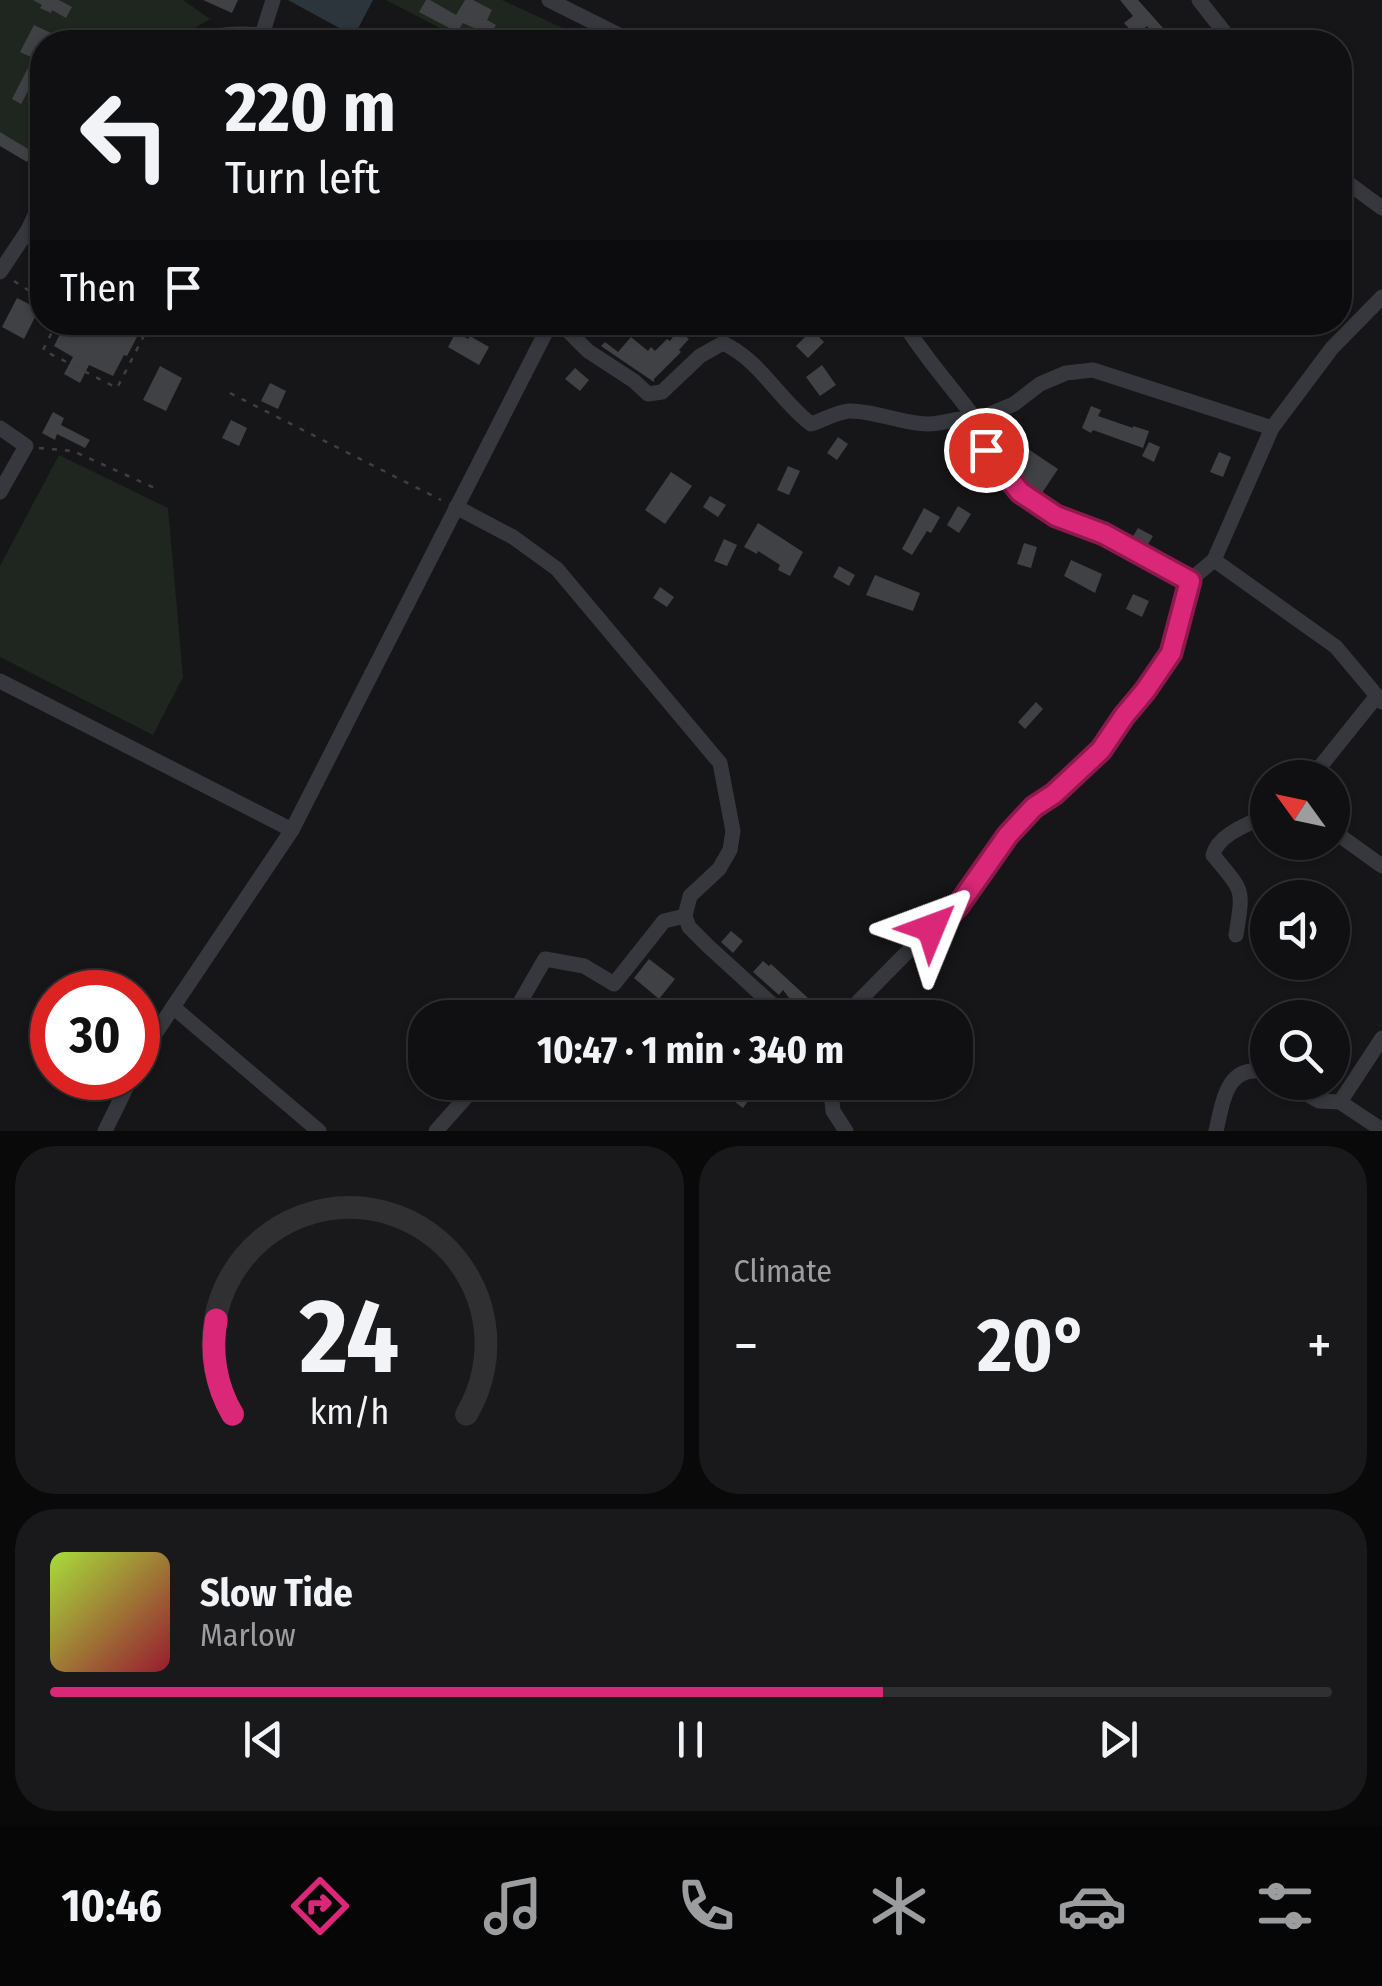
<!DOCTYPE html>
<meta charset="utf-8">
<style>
:root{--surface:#101012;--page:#19191b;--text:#f1f3f6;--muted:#9c9d9f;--line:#303032;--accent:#db2777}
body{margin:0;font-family:"Fira Sans Condensed",sans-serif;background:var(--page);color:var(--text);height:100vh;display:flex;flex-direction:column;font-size:38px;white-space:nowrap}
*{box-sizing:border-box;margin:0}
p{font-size:32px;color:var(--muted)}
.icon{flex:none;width:55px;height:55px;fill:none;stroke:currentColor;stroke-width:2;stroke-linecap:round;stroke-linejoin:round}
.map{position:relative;height:1131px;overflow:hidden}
.side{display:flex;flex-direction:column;gap:15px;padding:15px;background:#09090a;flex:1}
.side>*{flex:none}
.guide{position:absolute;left:30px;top:30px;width:1322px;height:305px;border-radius:40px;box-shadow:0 2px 8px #0004,0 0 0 2px var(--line);background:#101012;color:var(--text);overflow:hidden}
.needle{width:65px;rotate:303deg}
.tools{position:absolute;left:1250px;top:760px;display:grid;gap:20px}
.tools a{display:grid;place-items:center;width:100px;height:100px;border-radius:50%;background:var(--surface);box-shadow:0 2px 8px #0004,0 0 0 2px var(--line);font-size:50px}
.speed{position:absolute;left:30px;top:970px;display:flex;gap:20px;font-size:50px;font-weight:700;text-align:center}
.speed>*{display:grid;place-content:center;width:130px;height:130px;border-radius:50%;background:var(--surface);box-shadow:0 2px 8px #0004,0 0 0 2px var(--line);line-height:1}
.speed .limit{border:15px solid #d22;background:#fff;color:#111}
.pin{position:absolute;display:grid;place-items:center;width:85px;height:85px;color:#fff;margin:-42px;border:5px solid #fff;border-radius:50%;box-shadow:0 2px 10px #0007}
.me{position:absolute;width:110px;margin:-55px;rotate:46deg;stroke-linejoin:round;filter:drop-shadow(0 0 8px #0008)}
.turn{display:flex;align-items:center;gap:35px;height:210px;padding:0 30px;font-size:45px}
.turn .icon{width:130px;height:130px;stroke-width:2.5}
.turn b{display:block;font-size:70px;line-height:85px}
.then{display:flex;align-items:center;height:95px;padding:0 30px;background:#0003;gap:20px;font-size:38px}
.big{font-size:75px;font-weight:700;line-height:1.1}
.side .tile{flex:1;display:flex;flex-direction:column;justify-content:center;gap:15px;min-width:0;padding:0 35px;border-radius:40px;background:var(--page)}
.side .dial{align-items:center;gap:0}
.dial svg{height:260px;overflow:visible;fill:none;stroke:var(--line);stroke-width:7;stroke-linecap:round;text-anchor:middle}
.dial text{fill:var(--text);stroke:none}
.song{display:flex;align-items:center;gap:30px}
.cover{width:120px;height:120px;border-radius:15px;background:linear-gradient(135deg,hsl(80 70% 55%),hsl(350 70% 35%))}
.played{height:10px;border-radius:5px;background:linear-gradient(90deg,var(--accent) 65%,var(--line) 65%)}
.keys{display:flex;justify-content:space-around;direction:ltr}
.heat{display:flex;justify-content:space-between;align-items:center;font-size:55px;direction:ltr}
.side .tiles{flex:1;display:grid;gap:15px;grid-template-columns:1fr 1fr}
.tile:last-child{grid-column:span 2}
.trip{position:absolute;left:408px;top:1000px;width:565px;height:100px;border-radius:40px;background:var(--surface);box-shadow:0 2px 8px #0004,0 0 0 2px var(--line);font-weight:700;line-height:100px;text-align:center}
.dock{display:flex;height:160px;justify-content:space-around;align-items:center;background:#060607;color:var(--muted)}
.dock .icon{width:70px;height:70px}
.dock .active{color:var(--accent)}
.dock b{font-size:45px;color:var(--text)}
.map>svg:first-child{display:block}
.green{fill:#1e261f}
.water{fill:#2c353c}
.building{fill:#404145}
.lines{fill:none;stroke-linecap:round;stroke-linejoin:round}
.path{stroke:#3d3f44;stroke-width:2.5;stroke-dasharray:5 8;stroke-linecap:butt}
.minor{stroke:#37383d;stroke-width:15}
.route-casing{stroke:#8e194d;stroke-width:25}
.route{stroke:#db2777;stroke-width:18}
</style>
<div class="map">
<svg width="1382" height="1131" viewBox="0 0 1382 1131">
<rect width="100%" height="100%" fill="#161618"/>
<!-- green -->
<g class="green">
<path d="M0,0H183L210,19L171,42H42V164L0,142Z"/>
<path d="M386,0H502L593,42H467Z"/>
<path d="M59,455L168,508L183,677L153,735L0,657V566Z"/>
</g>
<!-- water -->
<path class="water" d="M288,0H373L354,36Z"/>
<!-- building -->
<g class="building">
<path d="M33,0H59L72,7L66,18L52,10L51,13L40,8L42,5Z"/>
<path d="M203,0H238L232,13Z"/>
<path d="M426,0H430L456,15L465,0H473L492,10L487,20L496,25L490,35L463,23L457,32L419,12Z"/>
<path d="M1120,0H1138L1171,37L1164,42H1158L1147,26L1136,36L1124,23L1133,16Z"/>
<path d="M34,25L70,42H42V65L21,104L12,99L33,58L20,52Z"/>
<path d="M0,132L33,152L27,162L0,146Z"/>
<path d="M17,298L39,309L24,339L2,327Z"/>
<path d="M66,322H140L134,335L137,337L127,356L124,355L113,376L89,365L80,383L64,374L73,357L54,346Z"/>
<path d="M678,330L689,339L679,350L681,352L654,379V382L601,346L605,342L618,352L631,337L648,351L651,347L655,351L667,339L670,341Z"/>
<path d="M812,330L824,342L808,358L796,346Z"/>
<path d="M456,332L468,339L470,336L489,347L479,365L448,347Z"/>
<path d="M822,365L836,385L820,396L806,377Z"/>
<path d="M160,366L182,378L166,411L143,400Z"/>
<path d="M575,368L589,380L580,391L565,379Z"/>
<path d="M270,383L286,391L278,409L261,401Z"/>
<path d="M1091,406L1101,410L1098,416L1133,428V426L1149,431L1143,448L1093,430L1091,433L1082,428Z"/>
<path d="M53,412L64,418L61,425L90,440L85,448L57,434L55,440L42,433Z"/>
<path d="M231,420L247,428L239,446L222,438Z"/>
<path d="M838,437L848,444L837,460L827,453Z"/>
<path d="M1008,438L1023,450L1025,447L1058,469L1042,493L1028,484L1000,448Z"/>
<path d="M1149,442L1160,447L1154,462L1142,456Z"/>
<path d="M1219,452L1231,457L1223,477L1210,472Z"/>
<path d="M788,466L800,471L789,495L777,490Z"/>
<path d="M671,472L692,486L665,524L645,510Z"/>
<path d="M710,496L726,505L718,517L703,507Z"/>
<path d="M958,506L971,514L959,533L947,525Z"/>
<path d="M924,508L940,517L931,533L927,531L912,555L902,549Z"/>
<path d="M758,523L803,552L790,576L778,570L780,565L758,551L757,554L744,547Z"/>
<path d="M1138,528L1153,536L1147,546L1132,538Z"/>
<path d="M724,539L737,545L727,566L714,561Z"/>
<path d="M1024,543L1037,547L1031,568L1017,564Z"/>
<path d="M1071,560L1102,574L1095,593L1064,576Z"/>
<path d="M839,566L855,575L849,586L833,577Z"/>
<path d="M875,575L920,593L913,611L866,595Z"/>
<path d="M660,587L674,597L667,607L653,598Z"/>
<path d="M1133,594L1149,601L1142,617L1126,609Z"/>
<path d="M1036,702L1043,709L1025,729L1018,722Z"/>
<path d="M731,931L743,941L733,953L721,942Z"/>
<path d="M649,959L675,979L659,999L634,978Z"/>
<path d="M763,961L769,966L771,964L808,998L796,1007L783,990L779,995L753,972Z"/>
<path d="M695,1000L716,1018H681Z"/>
<path d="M749,1082H762L743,1108L735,1102Z"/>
</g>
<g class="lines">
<!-- path -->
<g class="path">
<path d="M14,281L42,299"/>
<path d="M57,322L43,350L117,388L151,322"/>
<path d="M230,393L441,500"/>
<path d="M39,448L73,451L159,490"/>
</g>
<!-- minor -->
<g class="minor">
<path d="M549,0L633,42"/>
<path d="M1199,0L1232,42"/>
<path d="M262,35L273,0"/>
<path d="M190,42C225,31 262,32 297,42"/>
<path d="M1340,177L1382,208"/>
<path d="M0,272L28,230L42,200"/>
<path d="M559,322L588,351L634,381L648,394L662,392L700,356L723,343C761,361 779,400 811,424C823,420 837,412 849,411C873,410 902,424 928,424C945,424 959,416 976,420L986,449L1020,492L1056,516L1104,535L1189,581"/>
<path d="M903,322C924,357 952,387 976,420L1014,404L1040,384L1066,373L1093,370L1272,428"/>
<path d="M0,428L26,446L0,492"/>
<path d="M456,507L513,537L557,569L720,763L733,831L730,850L719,869L690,896L685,916L689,927L708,946L787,1018"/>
<path d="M1214,560L1336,647L1382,702"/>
<path d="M0,681L292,830"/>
<path d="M1311,778L1376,697"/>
<path d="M1332,830L1382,866"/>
<path d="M1236,935C1244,886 1243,892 1213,855C1218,834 1249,824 1268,815"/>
<path d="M173,1007L292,830L551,322"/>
<path d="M511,1018L545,959L584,966L614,984L664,921L685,916"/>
<path d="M842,1018L931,928L942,922L958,906L1008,835L1034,807L1054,794L1101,750L1124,716L1145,691L1171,653L1189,581L1214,560L1272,428L1332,348L1382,297"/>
<path d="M1382,1038L1340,1102L1382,1130"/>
<path d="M138,1064L147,1046L173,1007L319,1131"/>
<path d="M830,1082L833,1111L846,1131"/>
<path d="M1285,1082L1319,1101L1340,1102"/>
<path d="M105,1131L131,1078"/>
<path d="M436,1131L467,1096L474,1082"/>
<path d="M1216,1131C1223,1101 1227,1061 1268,1073"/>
</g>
</g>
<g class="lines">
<defs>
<path id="route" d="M931,928L942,922L958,906L1008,835L1034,807L1054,794L1101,750L1124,716L1145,691L1171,653L1190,581L1104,534L1056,516L1020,492L986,450"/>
</defs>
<!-- route casing -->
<use href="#route" class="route-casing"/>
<!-- route -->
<use href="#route" class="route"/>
</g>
</svg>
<div class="tools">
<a><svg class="needle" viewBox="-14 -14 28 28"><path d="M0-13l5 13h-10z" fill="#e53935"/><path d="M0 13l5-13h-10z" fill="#9c9d9f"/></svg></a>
<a><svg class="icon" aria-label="sound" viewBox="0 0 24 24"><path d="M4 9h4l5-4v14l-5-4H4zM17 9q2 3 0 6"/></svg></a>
<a><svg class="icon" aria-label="search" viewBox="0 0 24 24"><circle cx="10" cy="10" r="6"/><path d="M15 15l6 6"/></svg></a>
</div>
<div class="speed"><div class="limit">30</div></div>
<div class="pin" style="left:986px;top:450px;background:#d93025"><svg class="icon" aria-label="arrive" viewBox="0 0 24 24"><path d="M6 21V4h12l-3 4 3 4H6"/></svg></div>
<svg class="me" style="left:931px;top:928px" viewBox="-20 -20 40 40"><path d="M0-17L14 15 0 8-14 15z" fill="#db2777" stroke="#fff" stroke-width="4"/></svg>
<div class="trip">10:47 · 1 min · 340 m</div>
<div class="guide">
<div class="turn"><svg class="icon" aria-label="left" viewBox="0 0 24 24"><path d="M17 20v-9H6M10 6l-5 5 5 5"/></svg><div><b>220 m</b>Turn left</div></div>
<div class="then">Then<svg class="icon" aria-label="arrive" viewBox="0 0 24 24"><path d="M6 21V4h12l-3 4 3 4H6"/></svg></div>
</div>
</div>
<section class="side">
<div class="tiles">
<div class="tile dial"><svg viewBox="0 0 100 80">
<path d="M14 69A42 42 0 1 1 86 69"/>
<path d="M14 69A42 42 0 0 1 9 40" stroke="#db2777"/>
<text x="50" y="56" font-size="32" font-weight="700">24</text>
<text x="50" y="72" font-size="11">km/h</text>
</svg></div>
<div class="tile"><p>Climate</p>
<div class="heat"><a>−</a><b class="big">20°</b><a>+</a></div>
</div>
<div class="tile">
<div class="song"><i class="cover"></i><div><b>Slow Tide</b><p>Marlow</p></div></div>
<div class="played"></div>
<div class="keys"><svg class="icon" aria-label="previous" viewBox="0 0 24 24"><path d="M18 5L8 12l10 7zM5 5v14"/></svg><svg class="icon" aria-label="pause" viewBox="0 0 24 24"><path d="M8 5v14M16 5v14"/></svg><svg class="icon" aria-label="next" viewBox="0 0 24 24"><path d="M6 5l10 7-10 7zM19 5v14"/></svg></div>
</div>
</div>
</section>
<nav class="dock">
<b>10:46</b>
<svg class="icon active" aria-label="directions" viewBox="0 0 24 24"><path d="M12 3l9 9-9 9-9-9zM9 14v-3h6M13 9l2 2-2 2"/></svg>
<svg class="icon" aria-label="music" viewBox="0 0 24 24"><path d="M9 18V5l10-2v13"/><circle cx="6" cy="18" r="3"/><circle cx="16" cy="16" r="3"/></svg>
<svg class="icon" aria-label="phone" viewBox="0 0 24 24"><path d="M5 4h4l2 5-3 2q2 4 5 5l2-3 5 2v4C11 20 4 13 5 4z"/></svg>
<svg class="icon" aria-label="climate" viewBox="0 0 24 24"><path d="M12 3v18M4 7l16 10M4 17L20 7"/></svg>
<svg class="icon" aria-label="car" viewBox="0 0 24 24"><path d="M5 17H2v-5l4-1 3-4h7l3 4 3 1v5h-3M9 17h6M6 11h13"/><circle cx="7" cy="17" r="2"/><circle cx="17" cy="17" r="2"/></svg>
<svg class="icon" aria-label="filters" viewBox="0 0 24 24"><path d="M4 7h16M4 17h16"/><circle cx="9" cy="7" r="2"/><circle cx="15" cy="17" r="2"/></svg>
</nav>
